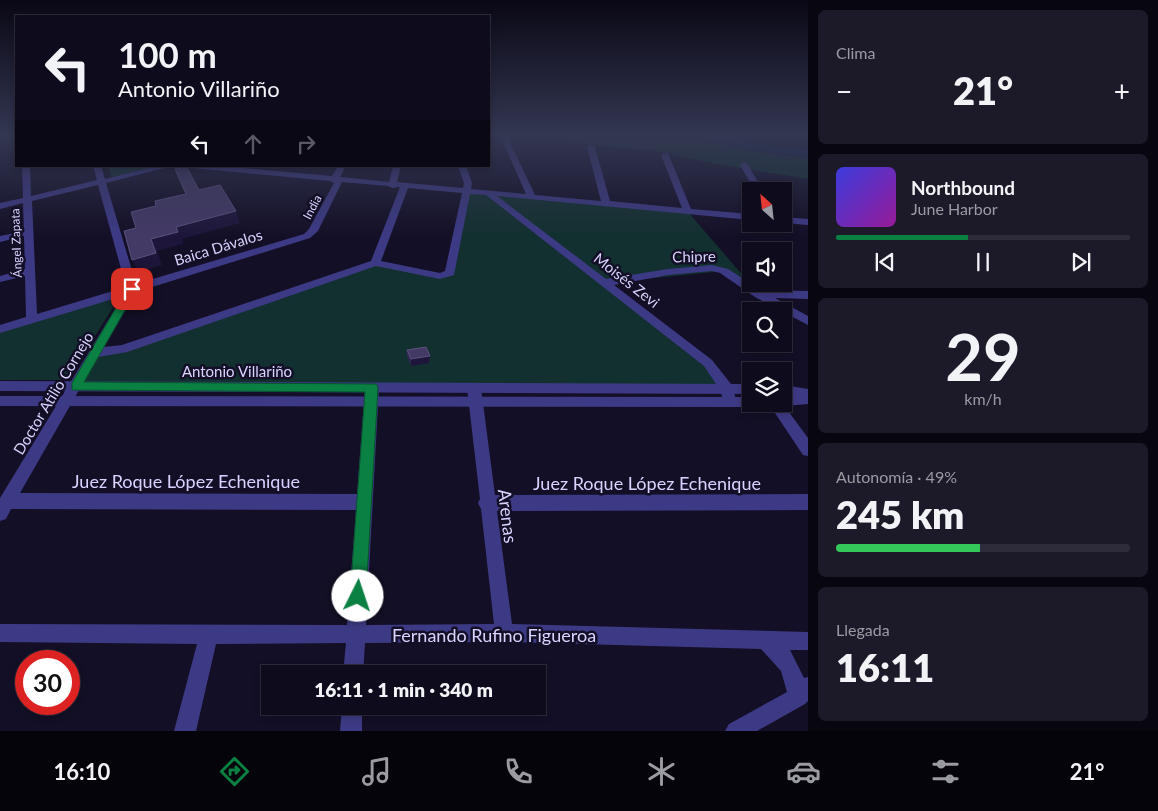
<!DOCTYPE html>
<html lang="es">
<meta charset="utf-8">
<style>
:root{--surface:#0e0b1c;--page:#1c1929;--text:#f1f3f6;--muted:#9b9ba3;--line:#2e2b3b;--accent:#0b8043}
body{margin:0;font-family:Lato,sans-serif;background:var(--page);color:var(--text);height:100vh;display:flex;flex-direction:column;font-size:19px;white-space:nowrap}
*{box-sizing:border-box;margin:0}
p{font-size:16px;color:var(--muted)}
.icon{flex:none;width:28px;height:28px;fill:none;stroke:currentColor;stroke-width:2;stroke-linecap:round;stroke-linejoin:round}
.map{position:relative;flex:1;overflow:hidden}
.drawer{display:flex;flex-direction:column;gap:10px;padding:10px;background:#08060f;width:350px}
.drawer>*{flex:none}
.hud{position:absolute;left:15px;top:15px;width:475px;height:152px;border-radius:0px;box-shadow:0 2px 8px #0003,0 0 0 1px var(--line);background:#0e0b1c;color:var(--text);overflow:hidden}
.needle{width:32px;rotate:333deg}
.buttons{position:absolute;left:742px;top:182px;display:grid;gap:10px}
.buttons a{display:grid;place-items:center;width:50px;height:50px;border-radius:0px;background:var(--surface);box-shadow:0 2px 8px #0003,0 0 0 1px var(--line);font-size:25px}
.speed{position:absolute;left:15px;top:650px;display:flex;gap:10px;font-size:25px;font-weight:700;text-align:center}
.speed>*{display:grid;place-content:center;width:65px;height:65px;border-radius:50%;background:var(--surface);box-shadow:0 2px 8px #0003,0 0 0 1px var(--line);line-height:1}
.speed .limit{border:8px solid #d22;background:#fff;color:#111}
.pin{position:absolute;display:grid;place-items:center;width:42px;height:42px;color:#fff;margin:-21px;border-radius:10px;box-shadow:0 2px 8px #0006}
.me{position:absolute;width:55px;margin:-28px;rotate:4deg;stroke-linejoin:round;filter:drop-shadow(0 0 4px #0008)}
.turn{display:flex;align-items:center;gap:18px;height:105px;padding:0 20px;font-size:22px}
.turn .icon{width:65px;height:65px;stroke-width:2.5}
.turn b{display:block;font-size:35px;line-height:42px}
.lanes{display:flex;align-items:center;height:48px;padding:0 20px;background:#0003;justify-content:center;gap:25px;direction:ltr}
.lanes .off{opacity:.35}
.big{font-size:38px;font-weight:800;line-height:1.1}
.drawer .card{flex:1;display:flex;flex-direction:column;justify-content:center;gap:8px;min-width:0;padding:0 18px;border-radius:8px;background:var(--page)}
.drawer .dial{align-items:center;gap:0}
.dial b{font-size:65px;line-height:1}
.song{display:flex;align-items:center;gap:15px}
.cover{width:60px;height:60px;border-radius:8px;background:linear-gradient(135deg,hsl(240 70% 55%),hsl(300 70% 35%))}
.played{height:5px;border-radius:2px;background:linear-gradient(90deg,var(--accent) 45%,var(--line) 45%)}
.keys{display:flex;justify-content:space-around;direction:ltr}
.heat{display:flex;justify-content:space-between;align-items:center;font-size:28px;direction:ltr}
.charge{height:8px;border-radius:4px;background:linear-gradient(90deg,#34c759 49%,var(--line) 0)}
.trip{position:absolute;left:261px;top:665px;width:285px;height:50px;border-radius:0px;background:var(--surface);box-shadow:0 2px 8px #0003,0 0 0 1px var(--line);font-weight:800;line-height:50px;text-align:center}
.tab-bar{display:flex;height:80px;justify-content:space-around;align-items:center;background:#06040b;color:var(--muted)}
.tab-bar .icon{width:35px;height:35px}
.tab-bar .on{color:var(--accent)}
.tab-bar b{font-size:22px;color:var(--text)}
main{display:flex;flex:1;min-height:0}
.map>svg:first-child{display:block}
.green{fill:#12302f}
.water{fill:#0c2248}
.lines{fill:none;stroke-linecap:round;stroke-linejoin:round}
.minor{fill:#3d3a85;fill-rule:evenodd}
.tertiary{fill:#3d3a85;fill-rule:evenodd}
.wall{fill:#312854}
.shaded-wall{fill:#1d163a}
.building{fill:#433a66;stroke:#5a527e}
.route{fill:#0b8043;stroke:#07532c}
.labels{text-anchor:middle;dominant-baseline:central;stroke-width:5;stroke-linejoin:round;paint-order:stroke}
.far-street-label{font-size:12px;fill:#d9d4ff;stroke:#130f26}
.street-label{font-size:15px;fill:#d9d4ff;stroke:#130f26}
.near-street-label{font-size:18px;fill:#d9d4ff;stroke:#130f26}
</style>
<main>
<div class="map">
<svg width="808" height="731" viewBox="0 0 808 731">
<rect width="100%" height="100%" fill="#130f26"/>
<!-- green -->
<g class="green">
<path d="M513,135H689L751,151L808,158V179L717,164L656,151L516,137Z"/>
<path d="M108,166L156,168L112,177Z"/>
<path d="M466,193L688,212L759,294L724,271L605,283L708,363L726,388L76,386L95,353L123,349L375,263L446,275Z"/>
<path d="M121,295L67,380H0V332Z"/>
</g>
<!-- water -->
<path class="water" d="M691,135H719L755,144L808,150V157L752,150Z"/>
<g class="lines">
<!-- minor -->
<g class="minor">
<path d="M500,135L507,136L535,195L601,201L587,147L591,145L595,147L610,201L682,208L661,155L668,153L691,209L751,214V220L497,196L606,279L668,269L712,265L728,269L761,290L808,291V299L775,298L808,316V325L755,297L720,273L712,271L668,275L614,285L712,360L731,384L737,402L735,406L730,407L725,406L720,390L704,366L486,195L470,194L454,275L440,279L376,266L127,352L98,357L20,493L357,494L365,387L367,383H377L379,387L366,625L494,624L481,509L478,503L480,499L467,388L469,384H479L481,388L495,495L808,494V510L497,511L512,624L808,632V650H790L804,678L808,677V701L805,704L757,731H725L729,724L787,692L781,671L761,649L504,642L365,643L363,674H343L346,643L216,644L196,731H174L197,644L0,642V624L347,625L356,510L11,509L6,519L0,521V498L123,296L0,333V325L26,317L25,276L0,282V276L25,269L24,236L0,242V236L24,231L23,203L0,209V203L23,198L22,166H30L31,196L97,180L93,166H101L105,179L157,166H172L106,183L136,284L304,234L309,229L334,183L330,181L192,168L188,166H221L332,176L338,166H346L340,177L389,182L393,166H401L397,182L463,188L464,183L458,166H466L472,183L471,189L526,194ZM342,182L388,186L392,188L400,187L371,261L122,345L104,347L136,292L310,238L318,231ZM98,185L126,287L37,314L32,201ZM408,188L462,193L445,271L440,273L381,261Z"/>
<path d="M741,163H747L763,191H755L740,165Z"/>
<path d="M784,217L808,219V225L784,223Z"/>
<path d="M769,404H783L808,438V456L803,455Z"/>
<path d="M342,706H362V731H340Z"/>
</g>
<!-- tertiary -->
<g class="tertiary">
<path d="M0,381L751,384V394L0,391Z"/>
<path d="M784,385L808,389V404L784,406L779,405L784,404Z"/>
<path d="M0,396L751,397V404H757L751,407L0,406Z"/>
</g>
</g>
<!-- wall -->
<path class="wall" d="M407,350L429,363L411,366L407,356Z"/>
<!-- shaded-wall -->
<g class="shaded-wall">
<path d="M236,211L240,223L182,239L183,244L157,251L162,265L139,272L132,260L151,239L176,227Z"/>
<path d="M430,356L429,363L411,366V359Z"/>
</g>
<!-- building -->
<g class="building">
<path d="M186,166L199,190L220,185L236,211L176,227L178,232L151,239L156,253L132,260L124,231L136,228L131,212L156,206L155,201L186,194L175,169Z"/>
<path d="M426,347L430,356L411,359L407,350Z"/>
</g>
<!-- sky -->
<linearGradient id="sky" x2="0" y2="1"><stop stop-color="#0a0815"/><stop offset="0.57" stop-color="#333752"/><stop offset="1" stop-color="#333752" stop-opacity="0"/></linearGradient>
<rect width="808" height="237" fill="url(#sky)"/>
<!-- route -->
<path class="route" d="M132,286L137,289L84,382L376,384L378,387L366,596L364,602L358,604L352,602L350,596L365,392L72,390V383L127,289Z"/>
<g class="labels">
<!-- far-street labels -->
<g class="far-street-label">
<text transform="translate(312 207) rotate(-62)">India</text>
<text transform="translate(16 243) rotate(-92)">Ángel Zapata</text>
</g>
<!-- street labels -->
<g class="street-label">
<text transform="translate(218 247) rotate(-17)">Baica Dávalos</text>
<text transform="translate(694 256) rotate(-1)">Chipre</text>
<text transform="translate(627 280) rotate(38)">Moisés Zevi</text>
<text x="237" y="371">Antonio Villariño</text>
<text transform="translate(53 393) rotate(-59)">Doctor Atilio Cornejo</text>
</g>
<!-- near-street labels -->
<g class="near-street-label">
<text x="186" y="481">Juez Roque López Echenique</text>
<text x="647" y="483">Juez Roque López Echenique</text>
<text transform="translate(508 516) rotate(83)">Arenas</text>
<text x="494" y="635">Fernando Rufino Figueroa</text>
</g>
</g>
</svg>
<div class="buttons">
<a><svg class="needle" viewBox="-14 -14 28 28"><path d="M0-13l5 13h-10z" fill="#e53935"/><path d="M0 13l5-13h-10z" fill="#9b9ba3"/></svg></a>
<a><svg class="icon" aria-label="sound" viewBox="0 0 24 24"><path d="M4 9h4l5-4v14l-5-4H4zM17 9q2 3 0 6"/></svg></a>
<a><svg class="icon" aria-label="search" viewBox="0 0 24 24"><circle cx="10" cy="10" r="6"/><path d="M15 15l6 6"/></svg></a>
<a><svg class="icon" aria-label="layers" viewBox="0 0 24 24"><path d="M12 4l9 5-9 5-9-5zM3 14l9 5 9-5"/></svg></a>
</div>
<div class="speed"><div class="limit">30</div></div>
<div class="pin" style="left:132px;top:289px;background:#d93025"><svg class="icon" aria-label="arrive" viewBox="0 0 24 24"><path d="M6 21V4h12l-3 4 3 4H6"/></svg></div>
<svg class="me" style="left:358px;top:596px" viewBox="-20 -20 40 40"><circle r="19" fill="#fff"/><path d="M0-13L10 11 0 6-10 11z" fill="#0b8043"/></svg>
<div class="trip">16:11 · 1 min · 340 m</div>
<div class="hud">
<div class="turn"><svg class="icon" aria-label="left" viewBox="0 0 24 24"><path d="M17 20v-9H6M10 6l-5 5 5 5"/></svg><div><b>100 m</b>Antonio Villariño</div></div>
<div class="lanes"><svg class="icon" aria-label="left" viewBox="0 0 24 24"><path d="M17 20v-9H6M10 6l-5 5 5 5"/></svg><svg class="icon off" aria-label="ahead" viewBox="0 0 24 24"><path d="M12 20V5M6 11l6-6 6 6"/></svg><svg class="icon off" aria-label="right" viewBox="0 0 24 24"><path d="M7 20v-9h11M14 6l5 5-5 5"/></svg></div>
</div>
</div>
<section class="drawer">
<div class="card"><p>Clima</p>
<div class="heat"><a>−</a><b class="big">21°</b><a>+</a></div>
</div>
<div class="card">
<div class="song"><i class="cover"></i><div><b>Northbound</b><p>June Harbor</p></div></div>
<div class="played"></div>
<div class="keys"><svg class="icon" aria-label="previous" viewBox="0 0 24 24"><path d="M18 5L8 12l10 7zM5 5v14"/></svg><svg class="icon" aria-label="pause" viewBox="0 0 24 24"><path d="M8 5v14M16 5v14"/></svg><svg class="icon" aria-label="next" viewBox="0 0 24 24"><path d="M6 5l10 7-10 7zM19 5v14"/></svg></div>
</div>
<div class="card dial"><b>29</b><p>km/h</p></div>
<div class="card"><p>Autonomía · 49%</p><b class="big">245 km</b><div class="charge"></div></div>
<div class="card"><p>Llegada</p><b class="big">16:11</b></div>
</section>
</main>
<nav class="tab-bar">
<b>16:10</b>
<svg class="icon on" aria-label="directions" viewBox="0 0 24 24"><path d="M12 3l9 9-9 9-9-9zM9 14v-3h6M13 9l2 2-2 2"/></svg>
<svg class="icon" aria-label="music" viewBox="0 0 24 24"><path d="M9 18V5l10-2v13"/><circle cx="6" cy="18" r="3"/><circle cx="16" cy="16" r="3"/></svg>
<svg class="icon" aria-label="phone" viewBox="0 0 24 24"><path d="M5 4h4l2 5-3 2q2 4 5 5l2-3 5 2v4C11 20 4 13 5 4z"/></svg>
<svg class="icon" aria-label="climate" viewBox="0 0 24 24"><path d="M12 3v18M4 7l16 10M4 17L20 7"/></svg>
<svg class="icon" aria-label="car" viewBox="0 0 24 24"><path d="M5 17H2v-5l4-1 3-4h7l3 4 3 1v5h-3M9 17h6M6 11h13"/><circle cx="7" cy="17" r="2"/><circle cx="17" cy="17" r="2"/></svg>
<svg class="icon" aria-label="filters" viewBox="0 0 24 24"><path d="M4 7h16M4 17h16"/><circle cx="9" cy="7" r="2"/><circle cx="15" cy="17" r="2"/></svg>
<b>21°</b>
</nav>
